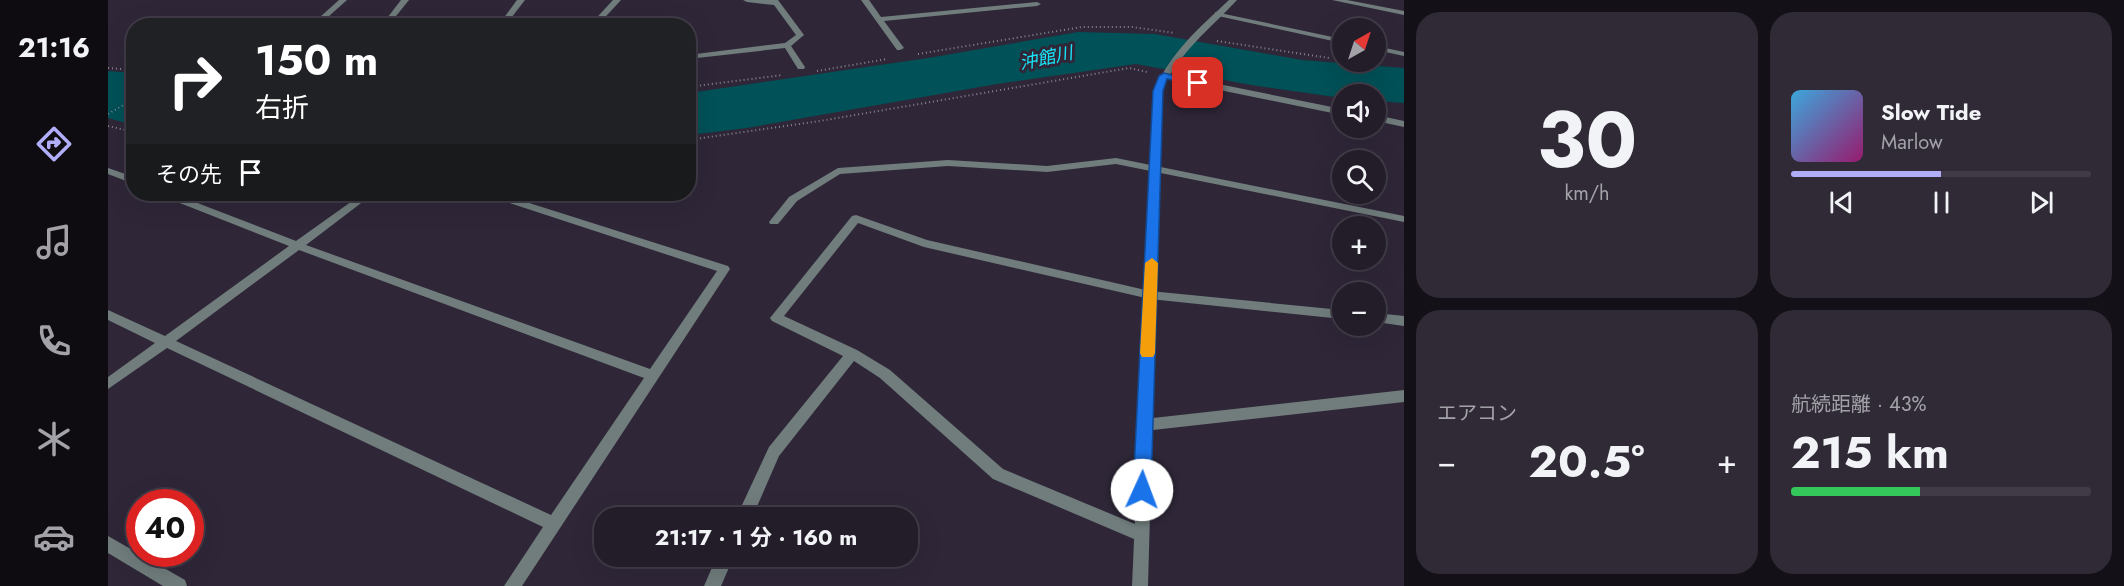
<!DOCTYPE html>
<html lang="ja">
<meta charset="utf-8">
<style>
:root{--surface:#231d2a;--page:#2f2a36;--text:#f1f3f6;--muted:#a3a2a8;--line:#403b47;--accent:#b2adf9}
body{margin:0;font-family:Jost,"Noto Sans JP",sans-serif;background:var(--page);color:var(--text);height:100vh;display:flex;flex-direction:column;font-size:22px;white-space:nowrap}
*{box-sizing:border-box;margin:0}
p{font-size:20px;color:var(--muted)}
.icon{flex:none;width:33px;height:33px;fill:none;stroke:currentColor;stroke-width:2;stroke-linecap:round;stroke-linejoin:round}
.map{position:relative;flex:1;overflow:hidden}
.details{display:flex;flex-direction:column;gap:12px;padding:12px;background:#131017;width:720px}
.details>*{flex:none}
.hud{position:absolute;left:18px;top:18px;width:570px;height:183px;border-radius:24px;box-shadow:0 6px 24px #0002,0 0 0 2px var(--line);background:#202124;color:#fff;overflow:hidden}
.needle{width:39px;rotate:39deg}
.fabs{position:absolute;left:1224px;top:18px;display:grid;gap:12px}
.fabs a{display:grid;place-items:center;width:54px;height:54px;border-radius:50%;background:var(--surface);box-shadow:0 6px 24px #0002,0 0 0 2px var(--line);font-size:30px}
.speed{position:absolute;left:18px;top:489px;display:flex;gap:12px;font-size:30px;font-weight:700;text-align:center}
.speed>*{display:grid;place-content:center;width:78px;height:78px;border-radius:50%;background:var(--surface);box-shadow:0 6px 24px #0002,0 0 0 2px var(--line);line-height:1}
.speed .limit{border:9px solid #d22;background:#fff;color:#111}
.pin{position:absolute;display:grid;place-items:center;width:51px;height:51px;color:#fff;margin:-26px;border-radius:12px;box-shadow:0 3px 9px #0006}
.me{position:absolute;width:66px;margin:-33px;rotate:2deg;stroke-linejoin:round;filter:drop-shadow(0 0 4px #0008)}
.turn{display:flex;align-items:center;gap:21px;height:126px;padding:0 30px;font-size:27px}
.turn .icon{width:78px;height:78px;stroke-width:2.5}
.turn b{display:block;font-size:42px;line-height:51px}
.then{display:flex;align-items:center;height:57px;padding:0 30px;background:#0003;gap:12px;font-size:22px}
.big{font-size:45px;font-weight:700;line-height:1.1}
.details .widget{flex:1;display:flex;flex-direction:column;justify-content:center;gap:9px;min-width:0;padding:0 21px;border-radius:24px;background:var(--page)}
.details .dial{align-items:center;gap:0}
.dial b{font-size:78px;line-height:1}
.song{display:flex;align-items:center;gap:18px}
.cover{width:72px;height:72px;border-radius:9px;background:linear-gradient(135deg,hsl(200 70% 55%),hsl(320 70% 35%))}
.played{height:6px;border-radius:3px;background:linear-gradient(90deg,var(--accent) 50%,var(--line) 50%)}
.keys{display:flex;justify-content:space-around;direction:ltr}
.heat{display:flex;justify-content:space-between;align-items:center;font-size:33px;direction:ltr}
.charge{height:9px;border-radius:4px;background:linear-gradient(90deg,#34c759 43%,var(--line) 0)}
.details .tiles{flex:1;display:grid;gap:12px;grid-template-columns:repeat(2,1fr)}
.trip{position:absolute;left:486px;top:507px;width:324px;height:60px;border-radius:24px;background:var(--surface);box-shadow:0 6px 24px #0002,0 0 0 2px var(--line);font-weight:700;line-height:60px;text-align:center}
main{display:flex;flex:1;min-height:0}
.tabs{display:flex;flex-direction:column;width:108px;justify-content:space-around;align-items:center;background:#0e0c11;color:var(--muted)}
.tabs .icon{width:42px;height:42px}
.tabs .current{color:var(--accent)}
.tabs b{font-size:27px;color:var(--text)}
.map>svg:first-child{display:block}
.water{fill:#015158}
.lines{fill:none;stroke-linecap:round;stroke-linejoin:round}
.path{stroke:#8b8493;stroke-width:2;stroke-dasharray:1 3;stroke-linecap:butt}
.minor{fill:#707d7c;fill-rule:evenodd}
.tertiary{fill:#707d7c;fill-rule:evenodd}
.route{fill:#1a73e8;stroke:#114b97;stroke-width:1.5}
.slow{fill:#f59e0b}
.labels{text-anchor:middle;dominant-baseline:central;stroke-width:6;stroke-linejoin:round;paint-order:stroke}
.far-water-label{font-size:18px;font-style:italic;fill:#17e6f9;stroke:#2f2738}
</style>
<main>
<nav class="tabs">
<b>21:16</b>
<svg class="icon current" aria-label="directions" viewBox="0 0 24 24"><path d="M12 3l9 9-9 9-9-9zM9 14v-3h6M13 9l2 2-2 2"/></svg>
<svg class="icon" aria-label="music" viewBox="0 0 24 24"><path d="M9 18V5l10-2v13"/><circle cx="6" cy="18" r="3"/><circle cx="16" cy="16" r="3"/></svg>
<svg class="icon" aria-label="phone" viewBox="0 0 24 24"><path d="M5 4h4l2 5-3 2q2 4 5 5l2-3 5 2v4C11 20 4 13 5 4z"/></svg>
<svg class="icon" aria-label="climate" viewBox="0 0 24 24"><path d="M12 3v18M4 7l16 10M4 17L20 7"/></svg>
<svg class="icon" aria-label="car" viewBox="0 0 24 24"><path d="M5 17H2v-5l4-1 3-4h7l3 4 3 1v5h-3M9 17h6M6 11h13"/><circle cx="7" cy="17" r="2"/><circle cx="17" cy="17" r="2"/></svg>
</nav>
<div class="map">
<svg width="1296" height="586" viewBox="0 0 1296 586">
<rect width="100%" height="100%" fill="#2f2738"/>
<!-- water -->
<g class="water">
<path d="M970,32L1047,34L1194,60L1296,68V103L1268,101V94H1234V98L1149,86L1028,64L889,84L639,128L581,135V93L820,58Z"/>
<path d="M0,71L25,73V125L0,118Z"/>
</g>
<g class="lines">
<!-- path -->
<g class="path">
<path d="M1109,41L1221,58"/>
<path d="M810,54L974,27H1024L1067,33"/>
<path d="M0,68L26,70"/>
<path d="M709,71L779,59"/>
<path d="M580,87L675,75"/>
<path d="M0,114L26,99"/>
<path d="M0,126L26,132"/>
<path d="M580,140L712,121L1021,68L1039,72"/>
</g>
<!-- minor -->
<g class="minor">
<path d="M231,0H239L210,26H202Z"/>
<path d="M293,0H301L280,26H273Z"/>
<path d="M409,0H417L397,26H390Z"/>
<path d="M505,0H513L489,26H481Z"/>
<path d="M635,0H670L696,35L683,46L697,67L696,69H690L677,48L580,59V55L677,43L688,35L666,5L639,2Z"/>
<path d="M753,0H761L773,17L929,2L933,4L929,6L776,21L796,48L792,50H789Z"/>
<path d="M1224,0H1239L1296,11V15Z"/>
<path d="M1107,12L1234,39V43L1110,16H1107Z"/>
<path d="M1268,46L1296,52V56L1268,50Z"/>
<path d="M1056,73L1234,109V115L1053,78L1052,76Z"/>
<path d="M1268,115L1296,121V127L1268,121Z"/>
<path d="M1008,158L1296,216V222L1008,164L939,172L840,166L732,174L689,201L670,224H662L661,222L681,197L730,168L840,160L939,166Z"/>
<path d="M0,168L26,177V184L0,174Z"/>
<path d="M53,194H66L188,241L254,194H265L198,245L542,369L609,271L380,196L379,194H393L620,266L622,269L414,586H396L435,527L59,348L0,389V377L47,343L0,320V310L57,336L181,246L54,196ZM191,250L536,378L443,515L68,341Z"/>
<path d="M748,215L819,240L1042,291L1234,310V319L1042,299L816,247L750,223L676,316L749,350L782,370L895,469L1039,529L1041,534L1039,539L1033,542L885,479L772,378L746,361L671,456L644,518H628L661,447L735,356L664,321L662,318L744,216Z"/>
<path d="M1268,313L1296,316V326L1268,322Z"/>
<path d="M1296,390V402L1036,431L1031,429L1029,425L1031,421L1036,419Z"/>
<path d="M0,536L77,580L79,586H55L0,553Z"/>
<path d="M609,556H626L613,586H596Z"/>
</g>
<!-- tertiary -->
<path class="tertiary" d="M1121,0H1129C1101,30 1071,52 1054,91L1040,586H1024L1046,91C1062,53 1091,28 1121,0Z"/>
</g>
<!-- route -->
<path class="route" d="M1056,73L1095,83L1090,86L1059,79L1055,91L1043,490L1040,496L1034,498L1028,496L1025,490L1045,91L1051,76Z"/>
<!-- slow -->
<path class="slow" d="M1044,258L1050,263L1047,353L1045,357H1034L1032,353L1037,263Z"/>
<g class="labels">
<!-- far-water labels -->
<g class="far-water-label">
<text transform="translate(938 58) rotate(-12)">沖館川</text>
</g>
</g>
</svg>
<div class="fabs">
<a><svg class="needle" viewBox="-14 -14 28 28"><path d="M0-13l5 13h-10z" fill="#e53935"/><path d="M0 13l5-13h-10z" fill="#a3a2a8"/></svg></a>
<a><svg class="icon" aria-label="sound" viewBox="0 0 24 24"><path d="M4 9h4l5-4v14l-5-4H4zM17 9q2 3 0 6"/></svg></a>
<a><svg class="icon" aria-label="search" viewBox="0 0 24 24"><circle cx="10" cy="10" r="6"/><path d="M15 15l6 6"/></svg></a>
<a>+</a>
<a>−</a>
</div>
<div class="speed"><div class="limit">40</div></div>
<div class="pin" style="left:1090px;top:83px;background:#d93025"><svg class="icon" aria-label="arrive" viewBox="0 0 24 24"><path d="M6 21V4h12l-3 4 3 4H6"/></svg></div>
<svg class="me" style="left:1034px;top:490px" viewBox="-20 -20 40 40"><circle r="19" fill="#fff"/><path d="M0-13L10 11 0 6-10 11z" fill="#1a73e8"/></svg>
<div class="trip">21:17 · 1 分 · 160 m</div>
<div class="hud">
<div class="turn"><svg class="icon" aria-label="right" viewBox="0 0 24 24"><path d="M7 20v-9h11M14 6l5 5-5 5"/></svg><div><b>150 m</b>右折</div></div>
<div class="then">その先<svg class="icon" aria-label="arrive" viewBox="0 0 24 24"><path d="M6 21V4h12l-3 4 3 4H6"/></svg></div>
</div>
</div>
<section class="details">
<div class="tiles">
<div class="widget dial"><b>30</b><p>km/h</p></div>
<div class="widget">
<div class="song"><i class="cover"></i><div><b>Slow Tide</b><p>Marlow</p></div></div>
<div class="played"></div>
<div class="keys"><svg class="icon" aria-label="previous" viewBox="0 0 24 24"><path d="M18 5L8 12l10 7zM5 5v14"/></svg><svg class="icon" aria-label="pause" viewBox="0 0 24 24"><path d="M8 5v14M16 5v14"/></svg><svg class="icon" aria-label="next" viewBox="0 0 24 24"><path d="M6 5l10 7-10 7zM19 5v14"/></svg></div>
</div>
<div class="widget"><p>エアコン</p>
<div class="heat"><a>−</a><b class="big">20.5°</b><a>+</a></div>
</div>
<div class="widget"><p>航続距離 · 43%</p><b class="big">215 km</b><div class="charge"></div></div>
</div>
</section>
</main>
